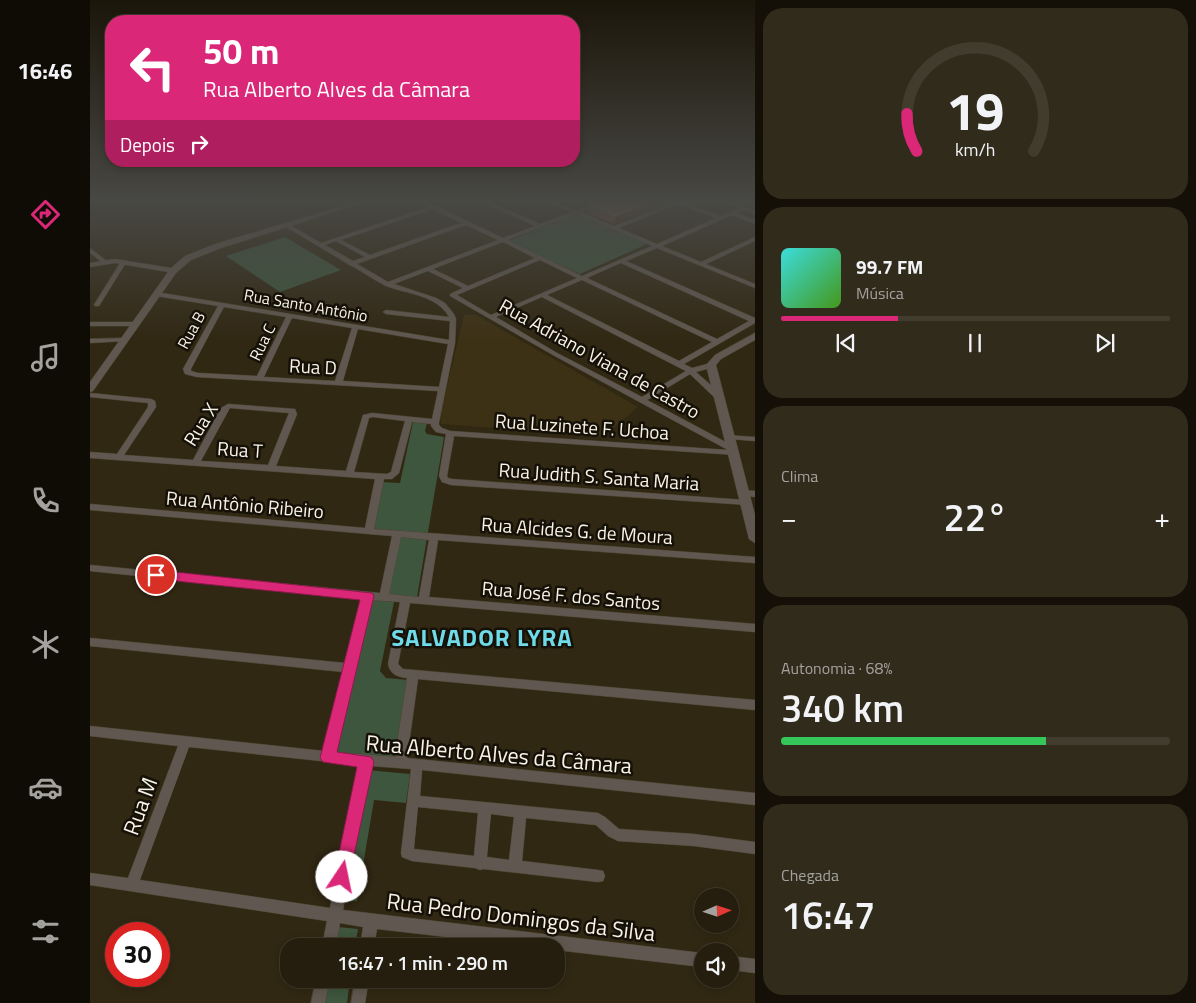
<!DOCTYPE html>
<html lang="pt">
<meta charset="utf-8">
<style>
:root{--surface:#251e0e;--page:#312b1c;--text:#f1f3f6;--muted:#a3a29e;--line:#423c2e;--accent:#db2777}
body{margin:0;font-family:"Titillium Web",sans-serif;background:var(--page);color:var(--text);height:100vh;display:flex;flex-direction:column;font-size:19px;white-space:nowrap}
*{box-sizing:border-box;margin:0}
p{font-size:16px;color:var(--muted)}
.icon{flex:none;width:28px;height:28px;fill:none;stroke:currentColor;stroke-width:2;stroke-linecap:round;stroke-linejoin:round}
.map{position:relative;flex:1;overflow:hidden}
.sheet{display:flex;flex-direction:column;gap:8px;padding:8px;background:#141008;width:441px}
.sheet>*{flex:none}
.top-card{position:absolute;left:15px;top:15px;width:475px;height:152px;border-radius:20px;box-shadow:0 2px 8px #0003,0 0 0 1px var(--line);background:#db2777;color:#fff;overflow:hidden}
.needle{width:32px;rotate:87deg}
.fabs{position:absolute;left:604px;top:888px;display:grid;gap:10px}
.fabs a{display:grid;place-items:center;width:45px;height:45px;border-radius:50%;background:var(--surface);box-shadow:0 2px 8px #0003,0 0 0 1px var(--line);font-size:25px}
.speed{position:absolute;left:15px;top:922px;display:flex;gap:10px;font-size:25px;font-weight:700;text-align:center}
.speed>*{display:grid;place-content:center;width:65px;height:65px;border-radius:50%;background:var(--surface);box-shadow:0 2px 8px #0003,0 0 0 1px var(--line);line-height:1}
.speed .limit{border:8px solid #d22;background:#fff;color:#111}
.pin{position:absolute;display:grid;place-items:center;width:42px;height:42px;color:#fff;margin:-21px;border:2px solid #fff;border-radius:50%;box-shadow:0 1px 5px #0007}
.me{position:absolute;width:55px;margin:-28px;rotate:11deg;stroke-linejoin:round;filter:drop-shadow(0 0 4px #0008)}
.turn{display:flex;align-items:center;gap:18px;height:105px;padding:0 15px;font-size:22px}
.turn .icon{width:65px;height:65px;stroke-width:2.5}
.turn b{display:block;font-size:35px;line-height:42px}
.then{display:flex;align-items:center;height:48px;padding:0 15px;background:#0003;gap:10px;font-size:19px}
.big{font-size:38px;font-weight:600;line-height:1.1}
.sheet .tile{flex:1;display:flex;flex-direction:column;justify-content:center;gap:8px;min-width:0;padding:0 18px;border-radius:20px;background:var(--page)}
.sheet .dial{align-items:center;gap:0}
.dial svg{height:130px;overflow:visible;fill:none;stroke:var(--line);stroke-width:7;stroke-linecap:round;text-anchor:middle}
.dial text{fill:var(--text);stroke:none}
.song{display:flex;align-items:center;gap:15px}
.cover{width:60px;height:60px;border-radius:8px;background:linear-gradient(135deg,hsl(180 70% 55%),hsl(100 70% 35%))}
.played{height:5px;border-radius:2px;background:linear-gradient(90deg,var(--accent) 30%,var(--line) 30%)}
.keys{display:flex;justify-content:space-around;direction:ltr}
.heat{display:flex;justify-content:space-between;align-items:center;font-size:28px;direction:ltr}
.charge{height:8px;border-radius:4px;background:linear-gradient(90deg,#34c759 68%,var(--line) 0)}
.trip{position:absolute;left:190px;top:938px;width:285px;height:50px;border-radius:20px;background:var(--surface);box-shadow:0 2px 8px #0003,0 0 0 1px var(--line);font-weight:600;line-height:50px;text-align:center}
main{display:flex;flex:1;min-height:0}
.tabs{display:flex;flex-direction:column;width:90px;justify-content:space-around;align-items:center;background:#0f0c06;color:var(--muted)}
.tabs .icon{width:35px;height:35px}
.tabs .active{color:var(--accent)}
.tabs b{font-size:22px;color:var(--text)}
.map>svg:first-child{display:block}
.built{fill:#3d3115}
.green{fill:#3e563d}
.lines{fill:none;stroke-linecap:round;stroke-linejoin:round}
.minor-casing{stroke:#4d4431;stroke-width:1}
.tertiary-casing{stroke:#4d4431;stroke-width:1}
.minor{fill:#605850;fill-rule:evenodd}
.tertiary{fill:#605850;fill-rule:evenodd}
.wall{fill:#714626}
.shaded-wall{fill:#513216}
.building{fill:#80593b;stroke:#927156}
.route{fill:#db2777;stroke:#8e194d}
.labels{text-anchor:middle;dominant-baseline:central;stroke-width:5;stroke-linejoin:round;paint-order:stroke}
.far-street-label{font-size:16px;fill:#f8f3e6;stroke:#151108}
.street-label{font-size:19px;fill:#f8f3e6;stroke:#151108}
.near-street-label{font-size:22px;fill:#f8f3e6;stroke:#151108}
.district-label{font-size:24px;font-weight:bold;letter-spacing:1px;fill:#70dbe8;stroke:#151108}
</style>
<main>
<nav class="tabs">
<b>16:46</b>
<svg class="icon active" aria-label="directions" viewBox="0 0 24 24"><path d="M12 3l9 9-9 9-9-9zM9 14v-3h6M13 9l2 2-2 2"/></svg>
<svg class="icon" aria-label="music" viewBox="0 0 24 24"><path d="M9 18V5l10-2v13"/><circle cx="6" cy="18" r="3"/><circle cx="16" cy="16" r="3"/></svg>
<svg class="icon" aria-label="phone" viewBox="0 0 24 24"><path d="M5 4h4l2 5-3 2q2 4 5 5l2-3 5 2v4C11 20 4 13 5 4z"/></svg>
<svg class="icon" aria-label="climate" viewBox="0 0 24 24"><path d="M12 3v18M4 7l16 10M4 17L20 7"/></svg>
<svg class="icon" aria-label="car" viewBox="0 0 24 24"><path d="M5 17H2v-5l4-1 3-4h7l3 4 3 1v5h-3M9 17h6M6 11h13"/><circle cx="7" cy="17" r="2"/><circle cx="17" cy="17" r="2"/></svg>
<svg class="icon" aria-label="filters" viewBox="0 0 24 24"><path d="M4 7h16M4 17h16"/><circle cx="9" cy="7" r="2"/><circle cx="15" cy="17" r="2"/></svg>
</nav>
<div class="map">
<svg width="665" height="1003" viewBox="0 0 665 1003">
<rect width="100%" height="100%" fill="#312813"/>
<!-- built -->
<path class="built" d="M380,314L386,315L548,407L514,436L351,424L350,416L374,315Z"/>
<!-- green -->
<g class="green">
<path d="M486,214L557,244L490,274L418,241Z"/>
<path d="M195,237L251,270L190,292L136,256Z"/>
<path d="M323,422L337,423L335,431L337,434L354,437L327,597L297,594L310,531L281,529L291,482L310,483Z"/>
<path d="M279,599L304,602L290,671L296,678L318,680L304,762L243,755Z"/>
<path d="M278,770L320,774L316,803L284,800L267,901L256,900Z"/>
<path d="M248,927L268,929L265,946H245Z"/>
<path d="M239,979H260L257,1003H235Z"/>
</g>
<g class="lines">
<defs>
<g id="minor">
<path d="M328,201H333L346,206L413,238L445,226L392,202V201H397L450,224L481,212L456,202V201H462L486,211L512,201H518V202L491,212L524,226L588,201H594V202L631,216L652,207H656V209L647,213L665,220V224L642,215L572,246L611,262L665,237V241L616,264L665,284V288L567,248L536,261L665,318V323L594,364L602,368L621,363H624V367L606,372L631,394L632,396L631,398H625L600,374L557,400L645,447L646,449L644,451L647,453L646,455L364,436L357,476L358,478L362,479L655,500L659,503L658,505L361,485L352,482L349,476L356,434L346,432L341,426V424L322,422L309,473L302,479H294L284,529L665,557V563L348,540L339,597L665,624V632L320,603L308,664L313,669L665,700V710L328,679L317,758L665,793V805L332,770L330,796L508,813L515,817L529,829L604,834L665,842V854L604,846L528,841L518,836L506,825L436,818L432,861L508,870L513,871L515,876L513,881L508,882L393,869L390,870L385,868L322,861L312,857L311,853L321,769L281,766L253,910L612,953V967L466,950V946H436L287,929L284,946H270L273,927L250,923L246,946H232L237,921L0,885V873L38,878L88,746L0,736V726L234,751L253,672L0,646V638L255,663L271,599L0,571V565L290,593L302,536L0,510V504L275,528L285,479L0,458V452L27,454L58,407V403L0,397V393L61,399L65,401L66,407L34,455L103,460L131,408L138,404L205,409L207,414L186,466L256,471L273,415L282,413L342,419L348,391L107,377L95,374L93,369L128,306L66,296L63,294L66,292L359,340L360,321L296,314L293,312L296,310L359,317C347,295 317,294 296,286C284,280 273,272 262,266L259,265L258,264L193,225L198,224L231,243L339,207ZM589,204L626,218L567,244L529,228ZM343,209L371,223L280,255L251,240ZM486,214L562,246L492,276L418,240ZM376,225L408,240L298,282L267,264ZM246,241L275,257L263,261L235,245ZM413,242L445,258L378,286L343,269ZM450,260L487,278L401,315L367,295ZM531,263L659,321L627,339L497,278ZM338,271L373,288L360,294V296L463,355L638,450L360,431L352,428L349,425V422L365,343L366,319L364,314L355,303L346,298L304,284ZM492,280L622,342L589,361L457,295ZM452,297L586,366L596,371L552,397L467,353L406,317ZM134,307L196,317L167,376L108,373L101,371V369ZM202,318L262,328L245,381L174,377ZM268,329L358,344L349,387L253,381ZM140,408L199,413L178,465L111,461ZM283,417L315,421L301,472L297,474L264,472L279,418ZM311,537L339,540L329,597L299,594ZM281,600L310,602L298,664C300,674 307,677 317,678L305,757L245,752ZM99,747L269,765L240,908L50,880ZM328,807L388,813L384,856L324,849ZM401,814L424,817L419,860L397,857Z"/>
<path d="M0,248L17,261V263H13L0,253Z"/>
<path d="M32,260L37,261L9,306H5L4,305Z"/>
<path d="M0,322H45L48,324L45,326H0Z"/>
<path d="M34,338L37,340L36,341L0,343V339Z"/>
<path d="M636,435L665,437V441L639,439L635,437Z"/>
<path d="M653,490L665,491V497L650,495L649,493Z"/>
<path d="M640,956L665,959V973L640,970Z"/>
<path d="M226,979H240L235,1003H221Z"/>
<path d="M265,979H279L275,1003H261Z"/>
</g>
<g id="tertiary">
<path d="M270,201H279L131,248L101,260L86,273L3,391L0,392V382L78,272L25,263L0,267V263L25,259L81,268L95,256L125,244Z"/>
<path d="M631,201H639L665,210V214Z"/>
<path d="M665,333V340L631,359L626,365L665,515V543L659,539L616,365L625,355Z"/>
</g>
</defs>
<!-- minor casing -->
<use href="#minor" class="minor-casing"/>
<!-- tertiary casing -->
<use href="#tertiary" class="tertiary-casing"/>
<!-- minor -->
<use href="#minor" class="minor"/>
<!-- tertiary -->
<use href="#tertiary" class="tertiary"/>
</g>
<!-- wall -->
<path class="wall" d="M585,201L524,224L498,213L499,205Z"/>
<!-- shaded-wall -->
<path class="shaded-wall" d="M566,201H585L524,224L525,216Z"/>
<!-- building -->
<path class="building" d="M511,201H566L525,216L499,205Z"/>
<!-- sky -->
<linearGradient id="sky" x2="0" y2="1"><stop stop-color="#1b160a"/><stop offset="0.59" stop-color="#484844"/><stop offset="1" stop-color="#484844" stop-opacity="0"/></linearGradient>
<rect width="665" height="341" fill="url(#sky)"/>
<!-- route -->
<path class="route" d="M66,570L282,593L284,596L247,752L281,757L284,762L258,883L252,885L246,883L244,877L267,767L233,762L230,758L270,600L66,579L62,578L60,575L62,572Z"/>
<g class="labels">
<!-- far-street labels -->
<g class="far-street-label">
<text transform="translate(216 305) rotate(10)">Rua Santo Antônio</text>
<text transform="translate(101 330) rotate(-61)">Rua B</text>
<text transform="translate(172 342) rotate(-64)">Rua C</text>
</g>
<!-- street labels -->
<g class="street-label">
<text transform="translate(510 358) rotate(29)">Rua Adriano Viana de Castro</text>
<text transform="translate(223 366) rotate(3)">Rua D</text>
<text transform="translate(110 424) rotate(-58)">Rua X</text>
<text transform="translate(492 426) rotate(4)">Rua Luzinete F. Uchoa</text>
<text transform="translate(150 449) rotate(4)">Rua T</text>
<text transform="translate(509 476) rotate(4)">Rua Judith S. Santa Maria</text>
<text transform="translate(155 504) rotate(5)">Rua Antônio Ribeiro</text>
<text transform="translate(487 530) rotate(4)">Rua Alcides G. de Moura</text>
<text transform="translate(481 595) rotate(5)">Rua José F. dos Santos</text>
</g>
<!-- near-street labels -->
<g class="near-street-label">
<text transform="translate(409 754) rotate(5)">Rua Alberto Alves da Câmara</text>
<text transform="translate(50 806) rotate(-70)">Rua M</text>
<text transform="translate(431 917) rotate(7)">Rua Pedro Domingos da Silva</text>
</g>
<!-- district labels -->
<g class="district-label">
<text x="392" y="637">SALVADOR LYRA</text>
</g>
</g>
</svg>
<div class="fabs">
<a><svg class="needle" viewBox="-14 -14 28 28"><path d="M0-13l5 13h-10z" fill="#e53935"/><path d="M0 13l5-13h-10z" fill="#a3a29e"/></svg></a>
<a><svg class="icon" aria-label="sound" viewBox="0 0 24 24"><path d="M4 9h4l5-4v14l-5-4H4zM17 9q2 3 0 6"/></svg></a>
</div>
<div class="speed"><div class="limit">30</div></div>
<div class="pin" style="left:66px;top:575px;background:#d93025"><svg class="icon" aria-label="arrive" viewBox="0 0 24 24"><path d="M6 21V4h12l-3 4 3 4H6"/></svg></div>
<svg class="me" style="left:252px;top:877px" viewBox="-20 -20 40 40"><circle r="19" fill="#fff"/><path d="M0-13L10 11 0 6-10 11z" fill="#db2777"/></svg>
<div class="trip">16:47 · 1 min · 290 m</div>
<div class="top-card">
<div class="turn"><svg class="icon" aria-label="left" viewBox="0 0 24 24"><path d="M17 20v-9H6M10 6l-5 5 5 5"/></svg><div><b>50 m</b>Rua Alberto Alves da Câmara</div></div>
<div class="then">Depois<svg class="icon" aria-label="right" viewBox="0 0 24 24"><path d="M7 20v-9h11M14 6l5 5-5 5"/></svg></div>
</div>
</div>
<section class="sheet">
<div class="tile dial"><svg viewBox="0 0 100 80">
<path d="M14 69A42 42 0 1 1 86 69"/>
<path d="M14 69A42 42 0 0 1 8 46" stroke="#db2777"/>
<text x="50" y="56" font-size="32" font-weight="700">19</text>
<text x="50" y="72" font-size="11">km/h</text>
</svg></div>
<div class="tile">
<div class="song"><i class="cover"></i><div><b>99.7 FM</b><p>Música</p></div></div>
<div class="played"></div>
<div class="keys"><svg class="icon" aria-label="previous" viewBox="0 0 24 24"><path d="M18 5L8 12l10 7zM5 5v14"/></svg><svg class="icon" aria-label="pause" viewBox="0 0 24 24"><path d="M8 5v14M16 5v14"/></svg><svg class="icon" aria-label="next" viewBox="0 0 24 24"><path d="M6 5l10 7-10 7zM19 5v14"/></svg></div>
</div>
<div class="tile"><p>Clima</p>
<div class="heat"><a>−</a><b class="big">22°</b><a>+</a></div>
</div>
<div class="tile"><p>Autonomia · 68%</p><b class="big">340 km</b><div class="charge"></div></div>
<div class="tile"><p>Chegada</p><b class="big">16:47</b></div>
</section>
</main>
